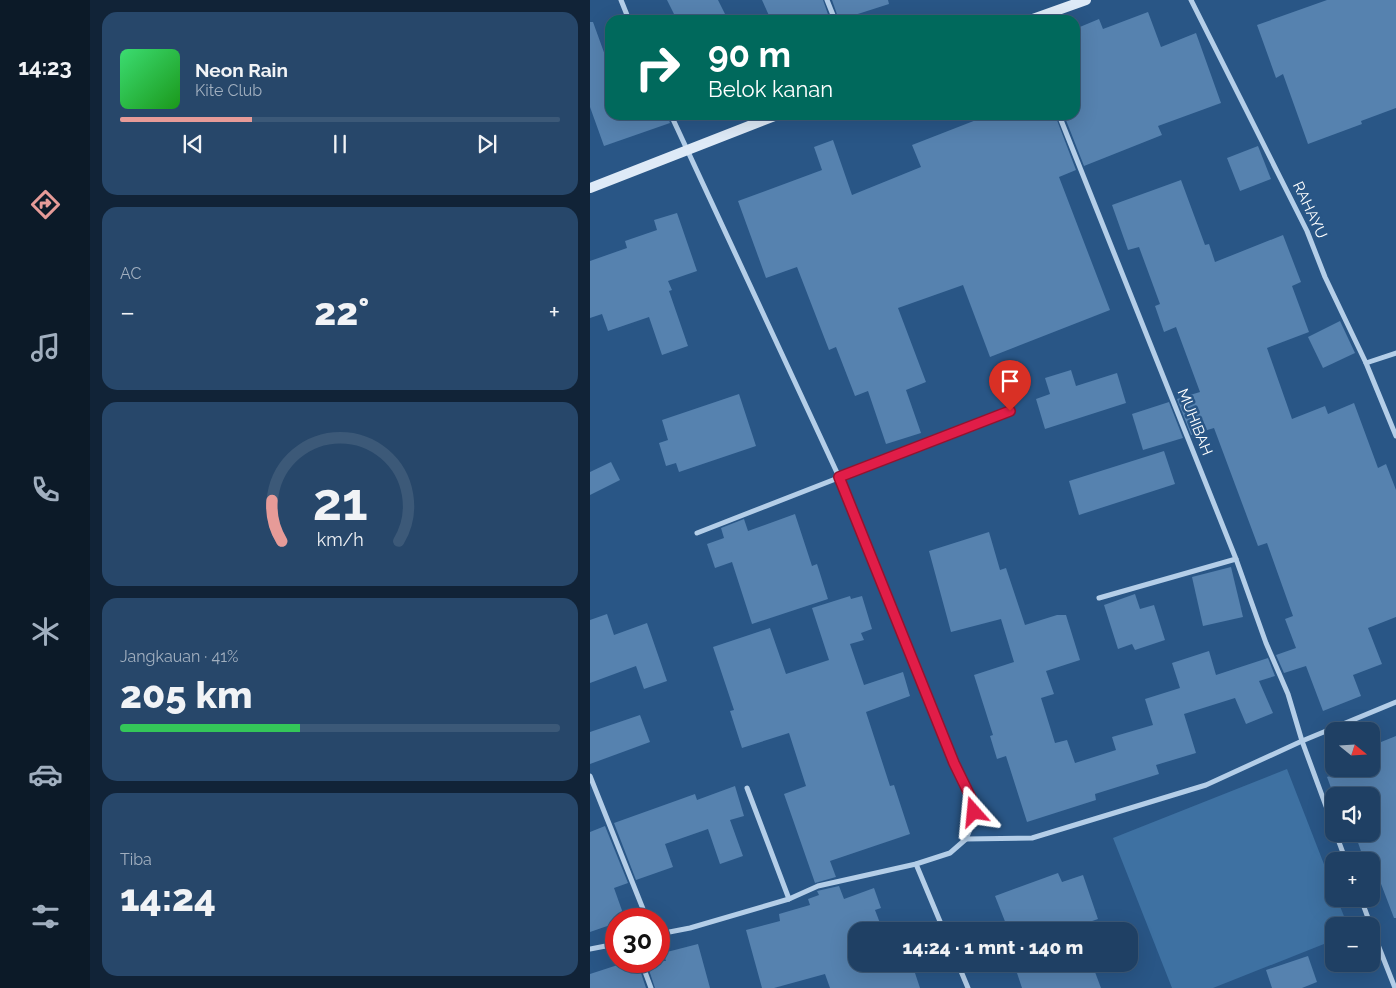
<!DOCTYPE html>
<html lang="id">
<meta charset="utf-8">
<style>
:root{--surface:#1f4064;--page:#27476a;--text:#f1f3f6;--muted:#a1afbf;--line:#3c5978;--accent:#e69b98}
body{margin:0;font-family:Raleway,sans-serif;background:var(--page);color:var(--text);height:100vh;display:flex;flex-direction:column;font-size:19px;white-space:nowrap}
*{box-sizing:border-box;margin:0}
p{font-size:16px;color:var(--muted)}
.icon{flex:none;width:28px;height:28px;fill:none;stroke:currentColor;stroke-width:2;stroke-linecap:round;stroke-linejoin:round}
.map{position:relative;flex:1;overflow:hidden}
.panel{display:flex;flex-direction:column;gap:12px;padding:12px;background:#112337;width:500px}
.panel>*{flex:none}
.top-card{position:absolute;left:15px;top:15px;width:475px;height:105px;border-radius:15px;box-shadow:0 5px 20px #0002,0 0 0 1px var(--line);background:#00695c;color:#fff;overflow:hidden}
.needle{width:32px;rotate:108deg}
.controls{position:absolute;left:735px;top:722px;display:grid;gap:10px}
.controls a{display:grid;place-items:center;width:55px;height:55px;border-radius:10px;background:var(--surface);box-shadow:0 5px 20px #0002,0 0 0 1px var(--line);font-size:25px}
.speed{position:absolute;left:15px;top:908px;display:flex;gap:10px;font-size:25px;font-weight:700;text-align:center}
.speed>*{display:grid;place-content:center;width:65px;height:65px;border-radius:50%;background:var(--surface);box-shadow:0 5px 20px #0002,0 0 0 1px var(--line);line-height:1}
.speed .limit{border:8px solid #d22;background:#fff;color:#111}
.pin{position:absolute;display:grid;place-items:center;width:42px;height:42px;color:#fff;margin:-51px -21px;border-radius:50% 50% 50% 0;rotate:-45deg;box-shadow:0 0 5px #0007}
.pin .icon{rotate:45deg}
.me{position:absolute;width:55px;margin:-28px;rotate:342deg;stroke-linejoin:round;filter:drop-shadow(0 0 4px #0008)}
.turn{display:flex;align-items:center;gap:18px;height:105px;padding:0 20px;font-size:22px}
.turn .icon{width:65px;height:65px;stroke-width:2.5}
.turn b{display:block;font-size:35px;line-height:42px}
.big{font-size:38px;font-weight:800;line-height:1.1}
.panel .tile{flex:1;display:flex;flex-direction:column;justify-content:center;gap:8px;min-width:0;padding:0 18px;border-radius:15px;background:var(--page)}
.panel .dial{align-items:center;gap:0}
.dial svg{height:130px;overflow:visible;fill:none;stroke:var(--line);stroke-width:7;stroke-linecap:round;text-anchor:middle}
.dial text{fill:var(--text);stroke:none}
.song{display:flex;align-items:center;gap:15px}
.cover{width:60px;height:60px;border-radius:8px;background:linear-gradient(135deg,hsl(140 70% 55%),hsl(120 70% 35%))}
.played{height:5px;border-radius:2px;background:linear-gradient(90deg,var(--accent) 30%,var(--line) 30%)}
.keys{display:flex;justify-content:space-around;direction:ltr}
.heat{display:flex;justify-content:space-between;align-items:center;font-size:28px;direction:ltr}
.charge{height:8px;border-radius:4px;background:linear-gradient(90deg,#34c759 41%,var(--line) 0)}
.trip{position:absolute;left:258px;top:922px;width:290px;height:50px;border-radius:15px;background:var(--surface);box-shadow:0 5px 20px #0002,0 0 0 1px var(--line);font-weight:800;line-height:50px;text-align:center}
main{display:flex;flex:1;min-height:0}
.tab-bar{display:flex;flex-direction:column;width:90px;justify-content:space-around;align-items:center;background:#0c1a28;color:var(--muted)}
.tab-bar .icon{width:35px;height:35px}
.tab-bar .selected{color:var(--accent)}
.tab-bar b{font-size:22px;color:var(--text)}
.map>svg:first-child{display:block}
.green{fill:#3e71a2}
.building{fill:#5682af}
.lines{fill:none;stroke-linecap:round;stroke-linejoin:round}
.street{stroke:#b4cee8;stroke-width:5}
.secondary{stroke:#deeaf7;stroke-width:10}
.route-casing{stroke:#92132f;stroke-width:12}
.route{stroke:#e11d48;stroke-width:9}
.labels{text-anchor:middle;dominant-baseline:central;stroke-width:5;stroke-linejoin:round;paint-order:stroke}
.street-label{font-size:15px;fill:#fff;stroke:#295686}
</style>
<main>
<nav class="tab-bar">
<b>14:23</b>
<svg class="icon selected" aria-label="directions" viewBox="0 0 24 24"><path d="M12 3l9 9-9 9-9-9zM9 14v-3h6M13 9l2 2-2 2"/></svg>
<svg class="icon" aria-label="music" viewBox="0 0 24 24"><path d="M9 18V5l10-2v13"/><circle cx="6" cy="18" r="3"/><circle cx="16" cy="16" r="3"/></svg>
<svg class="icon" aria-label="phone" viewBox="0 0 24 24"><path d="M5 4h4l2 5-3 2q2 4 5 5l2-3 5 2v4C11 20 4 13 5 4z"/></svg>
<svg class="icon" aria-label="climate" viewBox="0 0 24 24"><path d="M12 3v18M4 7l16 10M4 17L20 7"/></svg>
<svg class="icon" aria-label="car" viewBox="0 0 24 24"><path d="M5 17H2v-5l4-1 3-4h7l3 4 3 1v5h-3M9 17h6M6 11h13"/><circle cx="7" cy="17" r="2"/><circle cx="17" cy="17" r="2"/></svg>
<svg class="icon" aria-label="filters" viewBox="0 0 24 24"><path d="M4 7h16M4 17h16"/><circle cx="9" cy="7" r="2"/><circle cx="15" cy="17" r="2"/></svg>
</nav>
<section class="panel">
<div class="tile">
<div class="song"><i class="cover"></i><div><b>Neon Rain</b><p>Kite Club</p></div></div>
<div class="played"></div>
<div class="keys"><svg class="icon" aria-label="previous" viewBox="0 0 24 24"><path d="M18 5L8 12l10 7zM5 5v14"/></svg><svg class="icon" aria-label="pause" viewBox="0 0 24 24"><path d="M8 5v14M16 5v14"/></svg><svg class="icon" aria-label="next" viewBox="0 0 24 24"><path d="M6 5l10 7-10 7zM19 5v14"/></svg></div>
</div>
<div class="tile"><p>AC</p>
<div class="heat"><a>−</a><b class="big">22°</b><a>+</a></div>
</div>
<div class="tile dial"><svg viewBox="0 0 100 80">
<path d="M14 69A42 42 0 1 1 86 69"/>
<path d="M14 69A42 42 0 0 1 8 44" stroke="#e69b98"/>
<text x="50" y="56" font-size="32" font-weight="700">21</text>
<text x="50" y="72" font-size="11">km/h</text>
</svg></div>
<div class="tile"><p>Jangkauan · 41%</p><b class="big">205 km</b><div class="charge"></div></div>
<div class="tile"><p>Tiba</p><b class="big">14:24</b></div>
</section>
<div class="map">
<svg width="806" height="988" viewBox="0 0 806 988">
<rect width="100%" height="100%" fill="#295686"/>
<!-- green -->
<path class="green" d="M697,769L744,890V899H747L758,926H744V940L623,988H582L523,838Z"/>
<!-- building -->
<g class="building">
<path d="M77,0H128L138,20H87Z"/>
<path d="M172,0H233L240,20H181Z"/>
<path d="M242,0H298L299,4L249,20Z"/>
<path d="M737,0H806V108L771,121L772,124L718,144L693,74L686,78L667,25Z"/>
<path d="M558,12L571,47L606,33L631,103L568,126L572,135L494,166L474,115H485V29L509,19L513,29Z"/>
<path d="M0,22H3L20,69V115H77L80,123L14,146L0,107Z"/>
<path d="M399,115H465L486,170L469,177L520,310L400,357L373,285L308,308L336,382L316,390L331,433L296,444L278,391L265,396L246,347L239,350L207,267L176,278L148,201L232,170L224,147L243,140L262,195L331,167L322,145Z"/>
<path d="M668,146L681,179L650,191L637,158Z"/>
<path d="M591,180L615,245L619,244L625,262L693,235L711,282L702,286L719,332L677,348L702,419L735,406L738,414L764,403L788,468L796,464L806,490V617L778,628L792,664L763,675L771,696L733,711L716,666L694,673L686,655L706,648L695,619L703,616L677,543L668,546L624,428L601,435L587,399L610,392L586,327L574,332L565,306L570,304L549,247L538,250L522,205Z"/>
<path d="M87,213L107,271L78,281L82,290L79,291L98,346L72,355L59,317L18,331L12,314L0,318V261L37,248L35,241L67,230L64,220Z"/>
<path d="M750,321L765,353L733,368L718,337Z"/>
<path d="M481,370L486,386L527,373L536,403L455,429L446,399L460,394L455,378Z"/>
<path d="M149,394L166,446L89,472L86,463L76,466L69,443L78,440L72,420Z"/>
<path d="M579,402L593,438L553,450L542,414Z"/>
<path d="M574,451L585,484L489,515L479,481Z"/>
<path d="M21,462L30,480L0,495V472Z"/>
<path d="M205,514L222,566L227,564L238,599L162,624L142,562L125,568L117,544L134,538L131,528L154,519L158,531Z"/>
<path d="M399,532L410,570L416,568L435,625L467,615H476L490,660L456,671L464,694L451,698L465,743L477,740L485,763L526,750L522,737L563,725L555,699L590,688L582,663L619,651L626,675L678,658L685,676L669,681L683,713L656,724L645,698L594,714L606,753L566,765L569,774L505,794L506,800L437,822L416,756L407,759L400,736L403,735L384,675L424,662L411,619L361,632L339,551Z"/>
<path d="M641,567L653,617L613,626L602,577Z"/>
<path d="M545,594L550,609L564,605L575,640L545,650L542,644L528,649L514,605Z"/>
<path d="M260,596L261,599L272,596L282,629L271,633L274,640L260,644L274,685L313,672L320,696L276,712L300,786L304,785L320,834L240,861L246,877L225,883L194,794L216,786L199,733L152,748L140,711L144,710L123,647L180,628L196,674L239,660L222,608Z"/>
<path d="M17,614L24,635L57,623L77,681L54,689L46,666L0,683V620Z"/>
<path d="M50,715L60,742L0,764V732Z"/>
<path d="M806,736V918H804L780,855L773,857L765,834H781V796H744L737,777L758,769H781V746Z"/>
<path d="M145,786L154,816L140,820L153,856L130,864L118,829L75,844L83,867L46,880L24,823L105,794L107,800Z"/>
<path d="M15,826L38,883L24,888L35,919H26V923L0,932V832Z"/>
<path d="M468,873L472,882L493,875L508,919L473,931H412L410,926L416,924L405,896Z"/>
<path d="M249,886L254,899L284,888L291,908L285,910L293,931H266V964H322L330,988H240L235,974L184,988H172L156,930L190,921L189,914L220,905L218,899L229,895L227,891Z"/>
<path d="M108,944L120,988H65L56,961H76L73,953Z"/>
<path d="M718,956L727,982L712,988H682L676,970Z"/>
<path d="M40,961H47L56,988H0V974Z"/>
<path d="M424,964H502L511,988H432Z"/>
</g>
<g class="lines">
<!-- street -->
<g class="street">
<path d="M31,0L39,20"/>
<path d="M237,0L245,20"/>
<path d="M601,0L717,231L735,277L776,363L806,436"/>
<path d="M469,115L646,559L676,643L698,694L712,741L744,828"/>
<path d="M776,363L806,353"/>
<path d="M107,533L420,411"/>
<path d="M509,598L646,559"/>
<path d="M0,776L57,919"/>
<path d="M157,788L199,899"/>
<path d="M746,834L756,861"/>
<path d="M376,839L442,838L616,785L712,741L806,702"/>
<path d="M326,864L354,931"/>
<path d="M771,899L781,926"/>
<path d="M781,927L805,988"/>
<path d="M69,934L100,928L199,899L228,886L326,864L360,853L376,839L384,820L382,800L364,763L249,477L81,115"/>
<path d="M0,949L26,944"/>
<path d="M51,961L61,988"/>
<path d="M368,964L378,988"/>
</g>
<!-- secondary -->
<g class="secondary">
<path d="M440,20L496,0"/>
<path d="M0,188L187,115"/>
</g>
</g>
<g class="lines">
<defs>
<path id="route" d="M384,812L382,800L364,763L249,477L420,411"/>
</defs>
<!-- route casing -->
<use href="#route" class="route-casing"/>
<!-- route -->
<use href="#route" class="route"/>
</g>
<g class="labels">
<!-- street labels -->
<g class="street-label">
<text transform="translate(720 210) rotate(65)">RAHAYU</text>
<text transform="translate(605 422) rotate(68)">MUHIBAH</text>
</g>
</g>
</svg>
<div class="controls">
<a><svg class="needle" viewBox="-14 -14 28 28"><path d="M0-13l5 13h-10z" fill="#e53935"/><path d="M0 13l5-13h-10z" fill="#a1afbf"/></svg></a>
<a><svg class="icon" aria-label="sound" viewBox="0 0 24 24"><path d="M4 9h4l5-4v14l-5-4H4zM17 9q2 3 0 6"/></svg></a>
<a>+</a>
<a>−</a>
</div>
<div class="speed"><div class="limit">30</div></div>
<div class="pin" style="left:420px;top:411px;background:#d93025"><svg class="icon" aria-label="arrive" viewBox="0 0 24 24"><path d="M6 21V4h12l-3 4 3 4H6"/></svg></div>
<svg class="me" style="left:384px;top:812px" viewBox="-20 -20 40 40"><path d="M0-17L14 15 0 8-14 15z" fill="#e11d48" stroke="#fff" stroke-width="4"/></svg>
<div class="trip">14:24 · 1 mnt · 140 m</div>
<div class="top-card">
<div class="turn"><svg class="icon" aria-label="right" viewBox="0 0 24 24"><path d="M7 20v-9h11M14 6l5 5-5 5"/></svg><div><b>90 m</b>Belok kanan</div></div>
</div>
</div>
</main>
